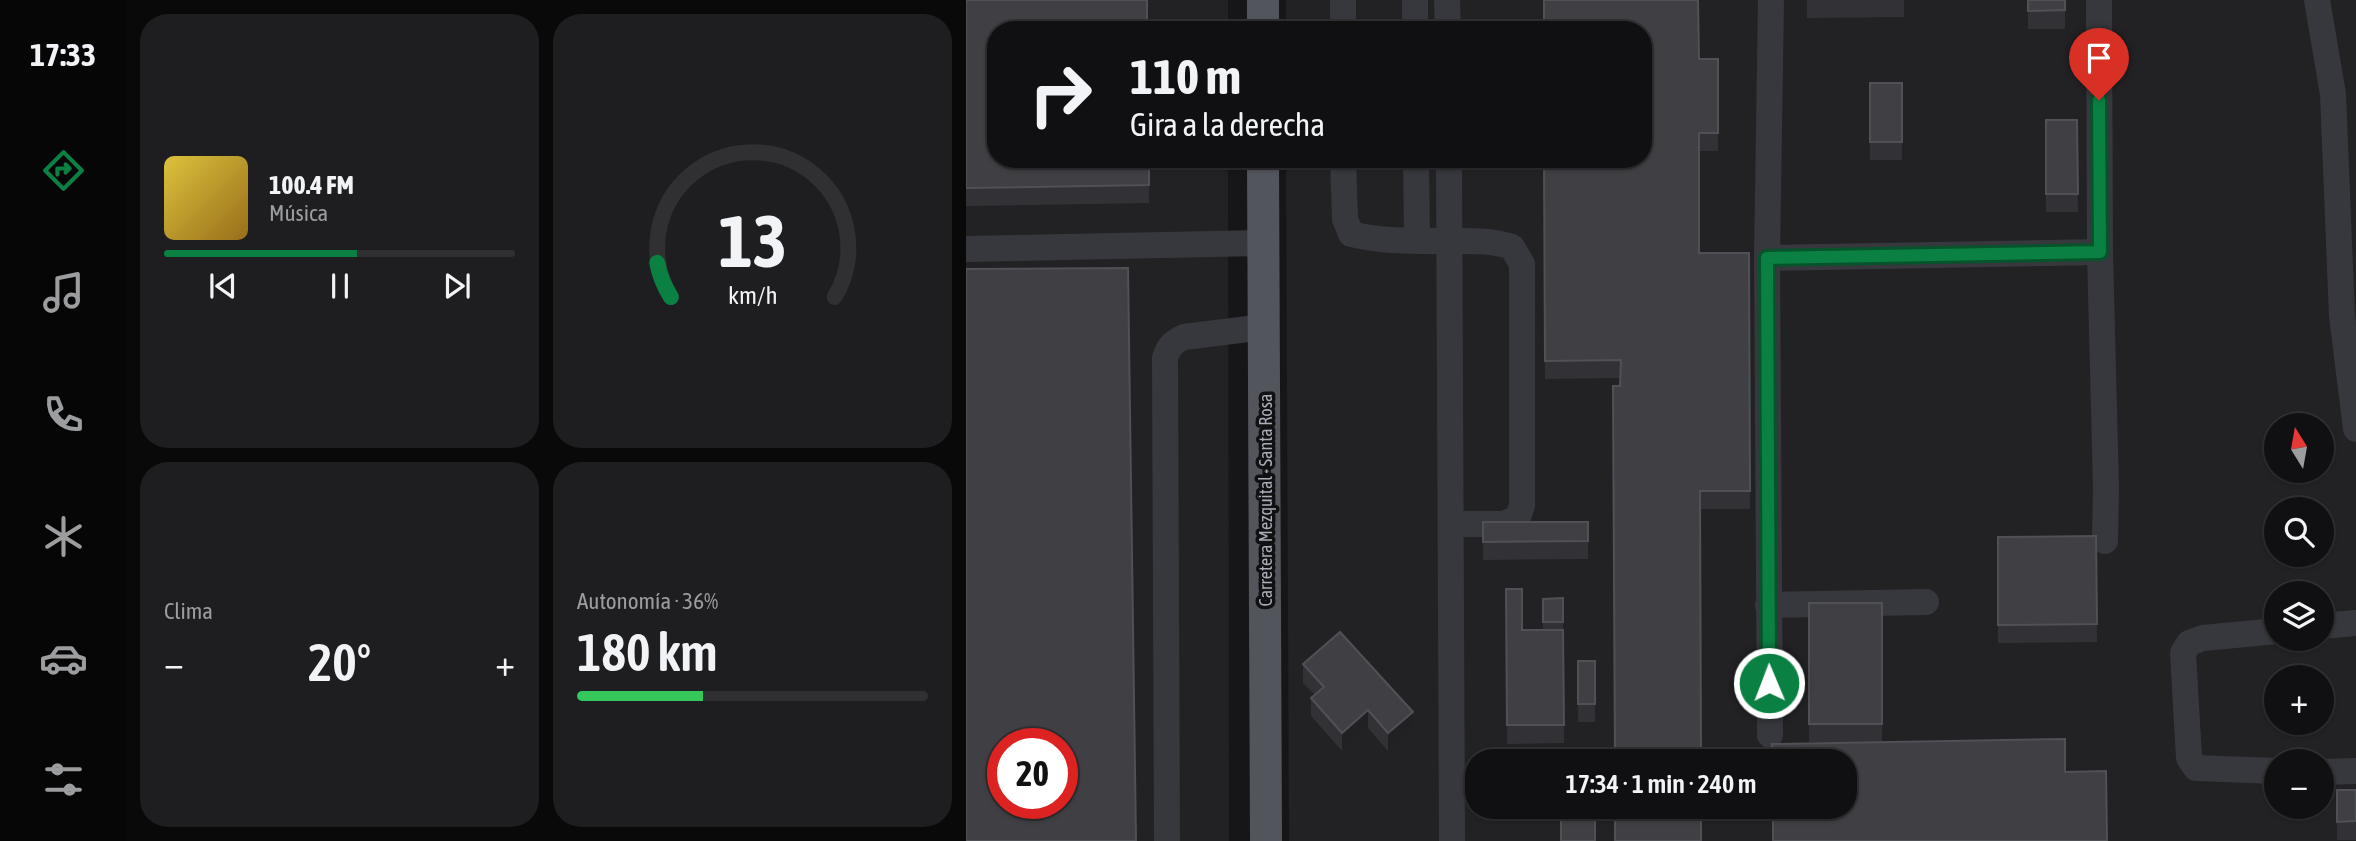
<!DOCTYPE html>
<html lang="es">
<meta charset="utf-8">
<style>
:root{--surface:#101012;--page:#1e1e20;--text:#f1f3f6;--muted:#9c9d9f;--line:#303032;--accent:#0b8043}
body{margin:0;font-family:"Asap Condensed",sans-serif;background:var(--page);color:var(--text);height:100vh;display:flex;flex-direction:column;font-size:26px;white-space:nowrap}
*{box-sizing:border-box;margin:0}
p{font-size:23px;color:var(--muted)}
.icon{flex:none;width:38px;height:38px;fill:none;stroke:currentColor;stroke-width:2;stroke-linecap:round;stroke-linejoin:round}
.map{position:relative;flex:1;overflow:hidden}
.sheet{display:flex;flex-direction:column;gap:14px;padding:14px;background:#09090a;width:840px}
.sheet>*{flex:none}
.guide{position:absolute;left:21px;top:21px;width:665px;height:147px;border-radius:28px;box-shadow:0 2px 5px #0004,0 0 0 2px var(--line);background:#101012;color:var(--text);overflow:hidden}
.needle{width:46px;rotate:349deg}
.controls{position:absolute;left:1298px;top:413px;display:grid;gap:14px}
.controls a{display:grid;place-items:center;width:70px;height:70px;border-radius:50%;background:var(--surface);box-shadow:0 2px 5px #0004,0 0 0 2px var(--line);font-size:35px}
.speed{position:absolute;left:21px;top:728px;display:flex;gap:14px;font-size:35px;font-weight:700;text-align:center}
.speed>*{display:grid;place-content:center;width:91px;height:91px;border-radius:50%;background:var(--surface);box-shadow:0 2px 5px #0004,0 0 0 2px var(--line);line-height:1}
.speed .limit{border:10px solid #d22;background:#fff;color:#111}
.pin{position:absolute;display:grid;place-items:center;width:60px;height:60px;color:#fff;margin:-72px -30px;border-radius:50% 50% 50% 0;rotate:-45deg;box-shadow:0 0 7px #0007}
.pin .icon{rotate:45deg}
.me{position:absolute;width:77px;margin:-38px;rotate:359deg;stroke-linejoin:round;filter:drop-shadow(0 0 5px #0008)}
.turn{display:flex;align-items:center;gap:24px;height:147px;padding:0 28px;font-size:32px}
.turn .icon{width:91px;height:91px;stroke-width:2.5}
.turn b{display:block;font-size:49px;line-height:60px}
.big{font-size:52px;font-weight:600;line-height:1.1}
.sheet .widget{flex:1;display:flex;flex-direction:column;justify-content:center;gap:10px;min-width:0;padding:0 24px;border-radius:28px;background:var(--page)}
.sheet .dial{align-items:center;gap:0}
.dial svg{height:182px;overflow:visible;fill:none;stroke:var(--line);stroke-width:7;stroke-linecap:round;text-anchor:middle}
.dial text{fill:var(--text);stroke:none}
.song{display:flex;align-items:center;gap:21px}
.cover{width:84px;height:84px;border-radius:10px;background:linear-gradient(135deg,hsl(50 70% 55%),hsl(40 70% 35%))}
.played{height:7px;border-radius:4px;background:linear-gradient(90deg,var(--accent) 55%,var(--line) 55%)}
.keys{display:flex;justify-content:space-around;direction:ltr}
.heat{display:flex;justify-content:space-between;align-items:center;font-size:38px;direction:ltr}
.charge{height:10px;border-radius:5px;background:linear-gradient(90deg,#34c759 36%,var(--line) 0)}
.sheet .tiles{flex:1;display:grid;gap:14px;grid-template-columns:repeat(2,1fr)}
.trip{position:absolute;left:499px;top:749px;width:392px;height:70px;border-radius:28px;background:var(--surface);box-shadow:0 2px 5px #0004,0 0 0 2px var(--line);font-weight:600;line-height:70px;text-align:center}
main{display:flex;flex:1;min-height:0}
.dock{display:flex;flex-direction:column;width:126px;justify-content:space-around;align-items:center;background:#060607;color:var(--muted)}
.dock .icon{width:49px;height:49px}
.dock .current{color:var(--accent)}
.dock b{font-size:32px;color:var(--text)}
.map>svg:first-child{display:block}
.built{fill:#222225;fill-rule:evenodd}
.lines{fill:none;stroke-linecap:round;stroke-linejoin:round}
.minor{stroke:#37383d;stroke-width:26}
.major{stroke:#53555c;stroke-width:32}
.wall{fill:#323236}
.shaded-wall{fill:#212124}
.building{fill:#3f3f44;stroke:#4f5156;stroke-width:2;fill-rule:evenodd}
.route-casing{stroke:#07532c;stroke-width:18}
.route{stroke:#0b8043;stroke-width:12}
.labels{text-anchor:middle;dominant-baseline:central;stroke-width:7;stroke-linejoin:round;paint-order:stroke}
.street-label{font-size:18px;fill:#a8adb8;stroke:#111113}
</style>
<main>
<nav class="dock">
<b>17:33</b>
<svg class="icon current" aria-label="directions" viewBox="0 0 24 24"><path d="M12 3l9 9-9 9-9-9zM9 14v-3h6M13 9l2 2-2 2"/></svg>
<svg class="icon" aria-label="music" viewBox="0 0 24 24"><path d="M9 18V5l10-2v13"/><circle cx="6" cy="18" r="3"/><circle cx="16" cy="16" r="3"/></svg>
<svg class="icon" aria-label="phone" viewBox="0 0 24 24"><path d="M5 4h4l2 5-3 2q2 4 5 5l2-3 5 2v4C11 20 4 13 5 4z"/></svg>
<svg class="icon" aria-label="climate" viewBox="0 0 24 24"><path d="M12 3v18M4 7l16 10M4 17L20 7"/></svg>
<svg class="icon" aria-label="car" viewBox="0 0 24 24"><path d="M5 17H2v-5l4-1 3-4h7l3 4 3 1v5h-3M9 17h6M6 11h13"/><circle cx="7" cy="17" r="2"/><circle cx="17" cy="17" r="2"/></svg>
<svg class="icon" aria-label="filters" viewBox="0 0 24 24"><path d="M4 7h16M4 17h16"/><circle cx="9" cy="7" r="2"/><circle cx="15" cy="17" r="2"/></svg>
</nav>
<section class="sheet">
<div class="tiles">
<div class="widget">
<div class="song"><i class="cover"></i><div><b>100.4 FM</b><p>Música</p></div></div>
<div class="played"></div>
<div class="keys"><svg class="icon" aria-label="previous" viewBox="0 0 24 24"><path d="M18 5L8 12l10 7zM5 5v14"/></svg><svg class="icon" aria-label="pause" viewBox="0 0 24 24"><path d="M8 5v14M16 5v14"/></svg><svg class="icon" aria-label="next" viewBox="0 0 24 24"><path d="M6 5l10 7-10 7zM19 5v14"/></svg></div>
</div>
<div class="widget dial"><svg viewBox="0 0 100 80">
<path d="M14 69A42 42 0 1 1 86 69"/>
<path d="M14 69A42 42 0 0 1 8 54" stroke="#0b8043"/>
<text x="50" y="56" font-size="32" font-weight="700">13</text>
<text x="50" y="72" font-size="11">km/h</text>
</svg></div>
<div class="widget"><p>Clima</p>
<div class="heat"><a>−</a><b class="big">20°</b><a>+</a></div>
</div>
<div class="widget"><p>Autonomía · 36%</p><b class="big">180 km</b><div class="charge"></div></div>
</div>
</section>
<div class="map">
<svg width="1390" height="841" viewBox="0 0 1390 841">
<rect width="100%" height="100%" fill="#161618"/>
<!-- built -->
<g class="built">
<path d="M0,0H262V30H30V159H262L263,841H0ZM37,744H96V803H37Z"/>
<path d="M320,0H1390V841H323L320,159H677V30H320ZM1311,425H1356V471H1311ZM1311,509H1356V555H1311ZM1311,593H1356V639H1311ZM1311,677H1356V723H1311ZM511,761H878V807H511ZM1311,761H1356V807H1311Z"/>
</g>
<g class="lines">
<!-- minor -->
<g class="minor">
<path d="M377,0V30"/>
<path d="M449,0V30"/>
<path d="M481,0L482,30"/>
<path d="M1133,0L1134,252L1140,488L1139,541"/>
<path d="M1351,0L1367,94L1376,316L1390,429"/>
<path d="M377,159L379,219L385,234C417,242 452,241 486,241C507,241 526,240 546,247L556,264V505L552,518L537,524H485"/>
<path d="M450,159L451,241"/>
<path d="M483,159L486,841"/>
<path d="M0,249L297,243"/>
<path d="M801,258L1134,252"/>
<path d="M802,605L960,602"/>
<path d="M1356,626L1390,623"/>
<path d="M1311,631L1237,638L1223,643L1217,653L1223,758L1230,768L1311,771"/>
<path d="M804,735L801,258L805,0"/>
<path d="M1356,772L1390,771"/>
<path d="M201,841L199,358C203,346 207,342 218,337L298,327"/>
</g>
<!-- major -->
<g class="major">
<path d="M297,0V30"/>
<path d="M297,159L300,841"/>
</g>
</g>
<!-- wall -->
<g class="wall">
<path d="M0,0L183,159V203L0,206Z"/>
<path d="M841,0H938V17L841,18Z"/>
<rect x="1062" y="0" width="37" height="29"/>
<path d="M733,59H752V151H733V253H783L784,509H734L654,386V378L579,379L578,159Z"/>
<rect x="904" y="83" width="32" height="77"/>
<path d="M1080,120H1111L1112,212H1080Z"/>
<path d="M517,522H622V559L517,560Z"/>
<path d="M1130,536L1131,642L1032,643V537Z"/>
<path d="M540,589L556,630H577V599L597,598L598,743L541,744Z"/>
<rect x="843" y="603" width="73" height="139"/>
<rect x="612" y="661" width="17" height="61"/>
<path d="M337,664L447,730L422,751L402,728L376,751L345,716V698L349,695L337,683Z"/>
<rect x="1371" y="790" width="19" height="50"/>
</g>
<!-- shaded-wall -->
<g class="shaded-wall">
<path d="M402,710V728L376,751V733Z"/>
<path d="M447,712V730L422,751V733Z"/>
</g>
<!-- building -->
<g class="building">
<path d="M0,0H181V30H30V159H183V185L0,188Z"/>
<path d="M578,0H732L733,59H752V133H733V253H783L784,491H734L735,761H649L647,386H654L655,360L579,361L578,159H677V30H578Z"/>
<path d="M1062,0H1099V10L1062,11Z"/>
<rect x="904" y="83" width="32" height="59"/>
<path d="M1080,120H1111L1112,194H1080Z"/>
<path d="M162,268L170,841H0V269ZM37,744H96V803H37Z"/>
<path d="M517,522H622V541L517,542Z"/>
<path d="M1130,536L1131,624L1032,625V537Z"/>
<path d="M540,589H556V630H597L598,725H541Z"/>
<path d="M597,598V622H577V599Z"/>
<rect x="843" y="603" width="73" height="121"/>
<path d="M374,632L447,712L422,733L402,710L376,733L345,698L358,687L337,664Z"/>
<rect x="612" y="661" width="17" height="43"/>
<path d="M1099,739V772L1140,771L1141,841H807V807H878V761H806V744Z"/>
<path d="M1371,790H1390V821L1371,822Z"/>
<rect x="595" y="807" width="34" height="34"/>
<rect x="649" y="807" width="86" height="34"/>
</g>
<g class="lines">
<defs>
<path id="route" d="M803,683L801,258L1134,252L1133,100"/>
</defs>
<!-- route casing -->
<use href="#route" class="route-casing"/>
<!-- route -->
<use href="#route" class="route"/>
</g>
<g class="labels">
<!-- street labels -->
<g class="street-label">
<text transform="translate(299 500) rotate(-90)">Carretera Mezquital - Santa Rosa</text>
</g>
</g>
</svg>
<div class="controls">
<a><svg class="needle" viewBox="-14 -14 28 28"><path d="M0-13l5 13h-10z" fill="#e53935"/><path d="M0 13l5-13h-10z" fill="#9c9d9f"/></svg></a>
<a><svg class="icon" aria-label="search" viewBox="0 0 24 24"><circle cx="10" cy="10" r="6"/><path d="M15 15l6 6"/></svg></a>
<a><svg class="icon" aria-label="layers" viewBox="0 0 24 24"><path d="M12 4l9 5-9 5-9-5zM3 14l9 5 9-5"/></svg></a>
<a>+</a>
<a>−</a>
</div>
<div class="speed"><div class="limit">20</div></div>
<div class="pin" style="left:1133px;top:100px;background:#d93025"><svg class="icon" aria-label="arrive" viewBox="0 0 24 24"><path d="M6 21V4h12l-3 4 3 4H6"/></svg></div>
<svg class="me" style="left:803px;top:683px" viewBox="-20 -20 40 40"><circle r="17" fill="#0b8043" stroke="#fff" stroke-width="3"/><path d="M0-11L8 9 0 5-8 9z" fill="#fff"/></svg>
<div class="trip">17:34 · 1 min · 240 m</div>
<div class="guide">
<div class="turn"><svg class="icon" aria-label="right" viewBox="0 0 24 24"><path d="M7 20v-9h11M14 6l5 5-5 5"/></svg><div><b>110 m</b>Gira a la derecha</div></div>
</div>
</div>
</main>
